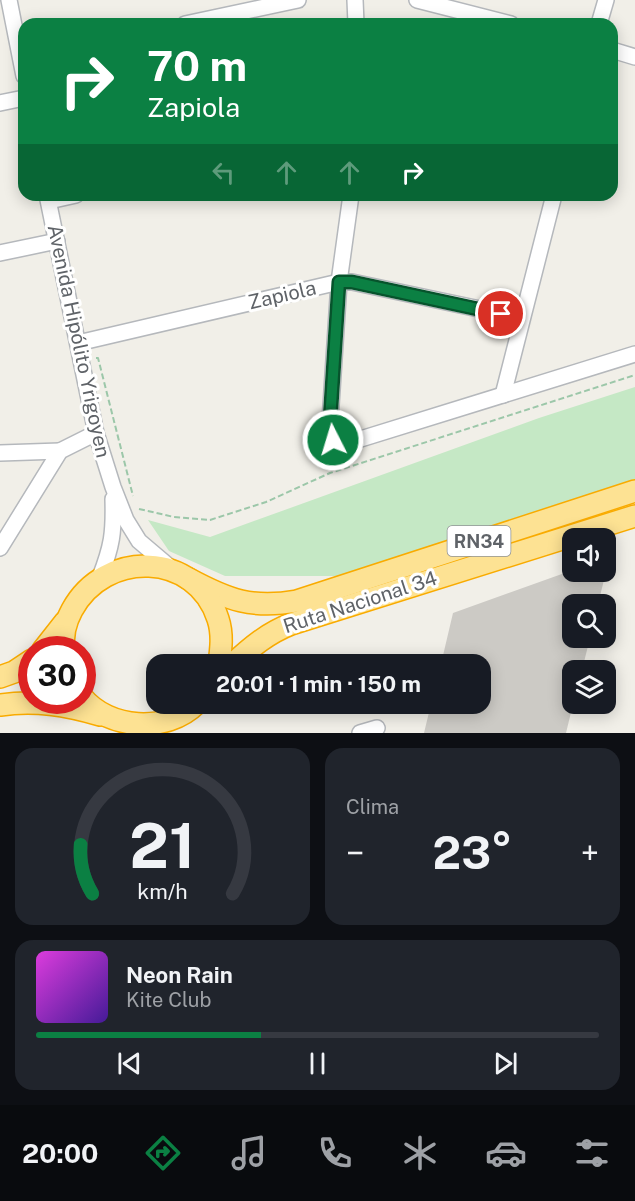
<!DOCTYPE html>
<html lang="es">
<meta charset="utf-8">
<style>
:root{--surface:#171b24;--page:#20242c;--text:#f1f3f6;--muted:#9ea1a6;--line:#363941;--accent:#0b8043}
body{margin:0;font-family:"Public Sans",sans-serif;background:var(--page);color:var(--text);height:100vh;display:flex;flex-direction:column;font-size:22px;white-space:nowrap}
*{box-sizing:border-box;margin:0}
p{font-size:20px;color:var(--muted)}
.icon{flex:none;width:33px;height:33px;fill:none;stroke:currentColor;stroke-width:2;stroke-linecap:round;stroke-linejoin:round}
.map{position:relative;height:733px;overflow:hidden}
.panel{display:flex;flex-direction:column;gap:15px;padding:15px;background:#0d0f14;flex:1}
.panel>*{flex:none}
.top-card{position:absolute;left:18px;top:18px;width:600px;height:183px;border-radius:18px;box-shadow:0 3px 15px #0003;background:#0b8043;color:#fff;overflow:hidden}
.buttons{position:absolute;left:562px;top:528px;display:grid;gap:12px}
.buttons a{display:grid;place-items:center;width:54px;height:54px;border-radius:12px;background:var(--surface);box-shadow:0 3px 15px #0003;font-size:30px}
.speed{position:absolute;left:18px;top:636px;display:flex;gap:12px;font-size:30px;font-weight:700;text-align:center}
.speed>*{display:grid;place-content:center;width:78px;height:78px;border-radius:50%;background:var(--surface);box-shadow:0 3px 15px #0003;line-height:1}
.speed .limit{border:9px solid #d22;background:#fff;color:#111}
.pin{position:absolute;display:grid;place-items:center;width:51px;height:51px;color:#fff;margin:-26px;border:3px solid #fff;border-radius:50%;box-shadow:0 2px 6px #0007}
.me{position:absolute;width:66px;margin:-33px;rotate:355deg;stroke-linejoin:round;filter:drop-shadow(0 0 4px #0008)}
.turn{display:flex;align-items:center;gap:21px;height:126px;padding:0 30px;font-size:27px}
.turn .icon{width:78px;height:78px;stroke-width:2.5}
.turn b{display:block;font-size:42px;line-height:51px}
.lanes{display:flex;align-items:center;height:57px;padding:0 30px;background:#0003;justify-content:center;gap:30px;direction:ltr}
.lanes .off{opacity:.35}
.big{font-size:45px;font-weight:700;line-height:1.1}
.panel .widget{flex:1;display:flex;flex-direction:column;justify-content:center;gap:9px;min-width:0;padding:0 21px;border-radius:18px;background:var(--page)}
.panel .dial{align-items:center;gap:0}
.dial svg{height:156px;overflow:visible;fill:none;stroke:var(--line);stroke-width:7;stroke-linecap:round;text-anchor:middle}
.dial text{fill:var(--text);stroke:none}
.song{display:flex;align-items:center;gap:18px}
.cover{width:72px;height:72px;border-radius:9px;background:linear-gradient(135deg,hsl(300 70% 55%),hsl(260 70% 35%))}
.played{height:6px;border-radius:3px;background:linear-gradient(90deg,var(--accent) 40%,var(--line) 40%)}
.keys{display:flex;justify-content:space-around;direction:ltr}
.heat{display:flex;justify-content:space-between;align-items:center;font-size:33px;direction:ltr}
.panel .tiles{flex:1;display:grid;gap:15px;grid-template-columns:1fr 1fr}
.widget:last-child{grid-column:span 2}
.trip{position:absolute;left:146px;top:654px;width:345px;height:60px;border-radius:18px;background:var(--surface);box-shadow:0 3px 15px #0003;font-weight:700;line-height:60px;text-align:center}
.tab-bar{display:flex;height:96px;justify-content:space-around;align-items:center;background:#090b0e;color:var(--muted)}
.tab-bar .icon{width:42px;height:42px}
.tab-bar .selected{color:var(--accent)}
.tab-bar b{font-size:27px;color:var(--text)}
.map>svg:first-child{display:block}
.green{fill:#c5e8c5}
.building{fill:#cccac5}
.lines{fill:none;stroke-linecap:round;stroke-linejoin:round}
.minor-casing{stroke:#b5b8bc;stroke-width:18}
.highway-casing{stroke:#f9ab00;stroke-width:24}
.path{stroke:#9cc7a9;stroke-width:2;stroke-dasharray:6 3;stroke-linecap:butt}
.minor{stroke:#fff;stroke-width:15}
.highway{stroke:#fde293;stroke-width:21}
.route-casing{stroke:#07532c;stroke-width:15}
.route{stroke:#0b8043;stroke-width:10}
.labels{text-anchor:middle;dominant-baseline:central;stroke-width:6;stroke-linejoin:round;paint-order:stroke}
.shield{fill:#fff;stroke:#8f9295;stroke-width:1.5}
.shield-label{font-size:18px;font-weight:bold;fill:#5f6368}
.street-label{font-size:20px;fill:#5f6368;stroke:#fff}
</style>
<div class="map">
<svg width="635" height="733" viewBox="0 0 635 733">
<rect width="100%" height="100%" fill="#f1efe8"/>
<!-- green -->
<path class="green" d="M635,387V489L359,576H225L169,551L148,520L210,537L539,418Z"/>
<!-- building -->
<path class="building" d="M573,570V572H606L598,604H573V638H590L582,670H573V704L566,733H424L431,704H480V664H441L453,613Z"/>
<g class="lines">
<defs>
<g id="minor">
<path d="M9,0L24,76"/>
<path d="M355,0L356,24"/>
<path d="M417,0L511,24"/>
<path d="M185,24L298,0"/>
<path d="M599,24L606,0"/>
<path d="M612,50L635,57"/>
<path d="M0,103L24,98"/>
<path d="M47,195L96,433L113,487L126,520L139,541L172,569"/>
<path d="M351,195L339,282L330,421L331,432L336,443L351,442L635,354"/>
<path d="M49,201L76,195"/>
<path d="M0,253L57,241"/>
<path d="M78,343L339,282H352L522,318"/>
<path d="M503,395L554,195"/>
<path d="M0,453L60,451"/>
<path d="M0,548L60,451L96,433"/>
<path d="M100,577C112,546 114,533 113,499"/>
<path d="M360,733L377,728"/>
</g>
<g id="highway">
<path d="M189,579C228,600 252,609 297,601L635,491"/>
<path d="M43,650L65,622"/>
<path d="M64,650C62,636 66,621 72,610C105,549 196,551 218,619C223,634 221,649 219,664"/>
<path d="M233,664C251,647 268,633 291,624L635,516"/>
<path d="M0,677L14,672L32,660"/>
<path d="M82,697C109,730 167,733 196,704"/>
<path d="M0,705C35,700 66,705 100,715"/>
</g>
</defs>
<!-- minor casing -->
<use href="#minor" class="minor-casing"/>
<!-- highway casing -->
<use href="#highway" class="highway-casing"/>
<!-- path -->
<g class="path">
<path d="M22,114L24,126"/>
<path d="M96,358H98L133,496"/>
<path d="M139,509L174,517L210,520L266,502L330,473L635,375"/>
</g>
<!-- minor -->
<use href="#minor" class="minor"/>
<!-- highway -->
<use href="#highway" class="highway"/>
</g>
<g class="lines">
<defs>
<path id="route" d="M333,440L330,421L339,282H352L501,314"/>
</defs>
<!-- route casing -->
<use href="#route" class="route-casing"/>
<!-- route -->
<use href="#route" class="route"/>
</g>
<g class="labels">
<!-- shield labels -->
<rect class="shield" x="447.5" y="526" width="63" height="30" rx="4.5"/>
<g class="shield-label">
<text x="479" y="541">RN34</text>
</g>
<!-- street labels -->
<g class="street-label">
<text transform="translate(282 295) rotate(-13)">Zapiola</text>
<text transform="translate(79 341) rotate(78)">Avenida Hipólito Yrigoyen</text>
<text transform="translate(360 602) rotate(-18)">Ruta Nacional 34</text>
</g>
</g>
</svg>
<div class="buttons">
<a><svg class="icon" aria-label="sound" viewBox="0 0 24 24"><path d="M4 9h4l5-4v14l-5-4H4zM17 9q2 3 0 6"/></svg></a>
<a><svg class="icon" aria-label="search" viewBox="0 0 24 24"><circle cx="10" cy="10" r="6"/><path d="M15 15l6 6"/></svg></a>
<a><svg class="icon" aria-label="layers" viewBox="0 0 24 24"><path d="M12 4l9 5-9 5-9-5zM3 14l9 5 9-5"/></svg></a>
</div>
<div class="speed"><div class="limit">30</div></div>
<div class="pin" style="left:501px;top:314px;background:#d93025"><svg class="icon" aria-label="arrive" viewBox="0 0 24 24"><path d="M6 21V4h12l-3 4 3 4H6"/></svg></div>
<svg class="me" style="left:333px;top:440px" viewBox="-20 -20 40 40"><circle r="17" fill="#0b8043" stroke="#fff" stroke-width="3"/><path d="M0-11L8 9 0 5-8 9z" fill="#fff"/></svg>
<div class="trip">20:01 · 1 min · 150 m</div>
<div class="top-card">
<div class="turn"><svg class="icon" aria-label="right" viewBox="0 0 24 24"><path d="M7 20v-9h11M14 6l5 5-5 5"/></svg><div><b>70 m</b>Zapiola</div></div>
<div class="lanes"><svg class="icon off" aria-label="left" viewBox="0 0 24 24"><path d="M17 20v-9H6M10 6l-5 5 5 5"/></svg><svg class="icon off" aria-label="ahead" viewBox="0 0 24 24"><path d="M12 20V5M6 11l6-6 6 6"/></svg><svg class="icon off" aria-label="ahead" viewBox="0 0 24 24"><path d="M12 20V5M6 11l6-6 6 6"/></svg><svg class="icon" aria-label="right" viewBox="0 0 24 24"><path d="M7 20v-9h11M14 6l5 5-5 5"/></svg></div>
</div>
</div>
<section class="panel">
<div class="tiles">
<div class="widget dial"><svg viewBox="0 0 100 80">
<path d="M14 69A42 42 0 1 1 86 69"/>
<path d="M14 69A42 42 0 0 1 8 44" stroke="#0b8043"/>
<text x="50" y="56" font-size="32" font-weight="700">21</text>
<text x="50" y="72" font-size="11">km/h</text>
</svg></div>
<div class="widget"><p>Clima</p>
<div class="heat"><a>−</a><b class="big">23°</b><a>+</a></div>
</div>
<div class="widget">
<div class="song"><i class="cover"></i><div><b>Neon Rain</b><p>Kite Club</p></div></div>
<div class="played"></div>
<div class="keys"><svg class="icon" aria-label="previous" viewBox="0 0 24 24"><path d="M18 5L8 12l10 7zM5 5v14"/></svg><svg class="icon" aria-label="pause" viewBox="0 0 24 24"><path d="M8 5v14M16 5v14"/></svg><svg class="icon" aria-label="next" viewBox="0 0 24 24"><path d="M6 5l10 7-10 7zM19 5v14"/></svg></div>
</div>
</div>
</section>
<nav class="tab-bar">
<b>20:00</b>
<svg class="icon selected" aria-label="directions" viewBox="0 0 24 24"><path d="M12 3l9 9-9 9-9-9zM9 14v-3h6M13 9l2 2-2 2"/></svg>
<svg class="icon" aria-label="music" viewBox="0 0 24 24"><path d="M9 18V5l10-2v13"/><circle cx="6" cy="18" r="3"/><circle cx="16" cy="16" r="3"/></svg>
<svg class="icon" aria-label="phone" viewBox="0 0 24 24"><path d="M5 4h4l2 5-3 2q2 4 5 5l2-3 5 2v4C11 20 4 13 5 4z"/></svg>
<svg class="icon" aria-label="climate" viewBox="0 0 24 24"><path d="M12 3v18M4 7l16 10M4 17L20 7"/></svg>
<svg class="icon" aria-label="car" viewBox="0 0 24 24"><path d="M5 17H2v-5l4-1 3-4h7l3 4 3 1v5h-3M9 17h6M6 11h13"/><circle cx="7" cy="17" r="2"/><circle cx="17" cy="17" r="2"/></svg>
<svg class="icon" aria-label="filters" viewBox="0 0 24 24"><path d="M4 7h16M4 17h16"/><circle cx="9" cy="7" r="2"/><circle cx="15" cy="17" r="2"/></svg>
</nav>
